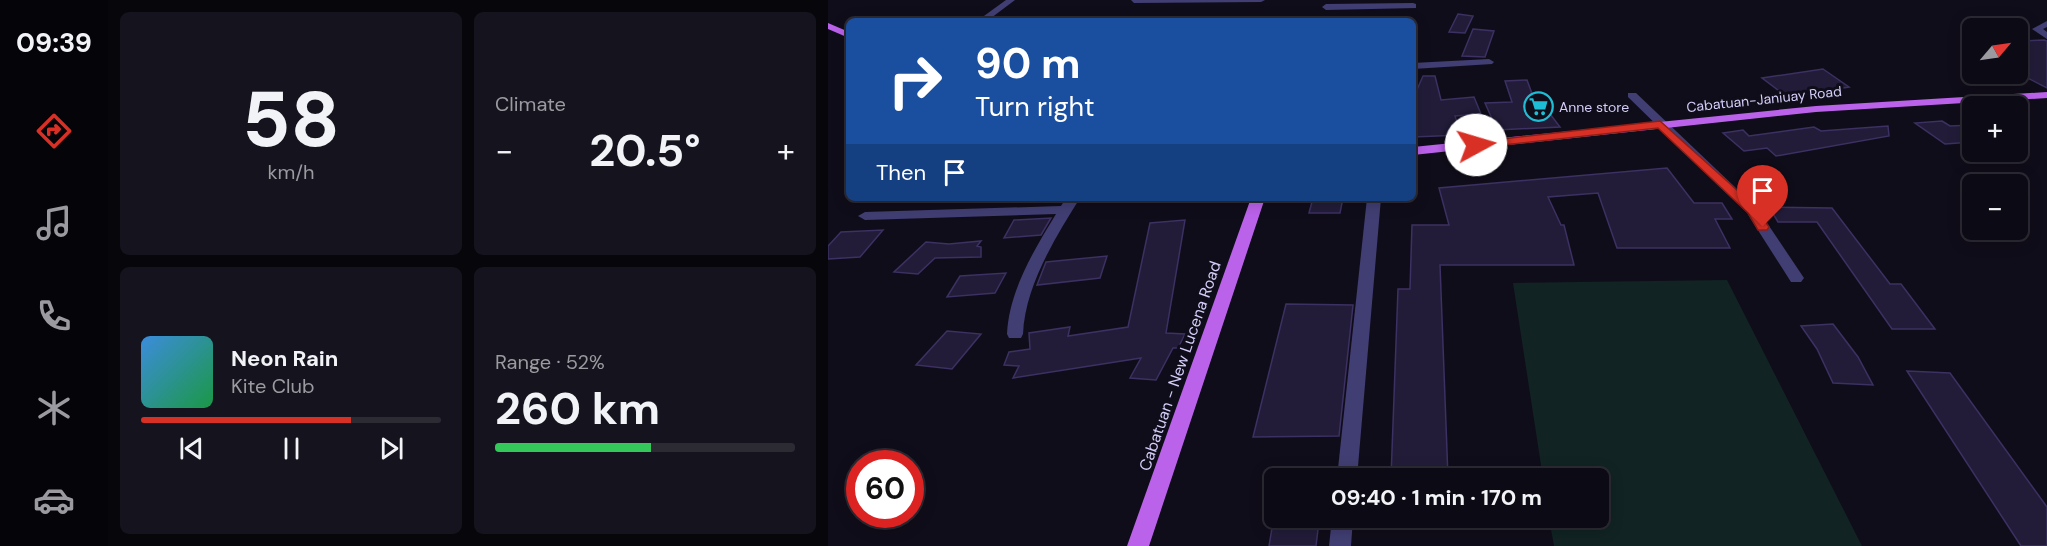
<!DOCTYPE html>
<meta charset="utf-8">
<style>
:root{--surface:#0c0a14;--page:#15131d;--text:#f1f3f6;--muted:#9a9aa0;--line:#2c2b34;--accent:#d93025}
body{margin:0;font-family:"DM Sans",sans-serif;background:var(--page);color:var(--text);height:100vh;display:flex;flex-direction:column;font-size:22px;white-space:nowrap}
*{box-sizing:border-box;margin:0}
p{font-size:20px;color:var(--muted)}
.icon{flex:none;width:33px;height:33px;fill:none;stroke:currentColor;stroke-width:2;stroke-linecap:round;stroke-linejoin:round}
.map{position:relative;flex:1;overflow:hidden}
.side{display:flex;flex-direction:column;gap:12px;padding:12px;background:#07060b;width:720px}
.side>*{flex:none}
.guide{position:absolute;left:18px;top:18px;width:570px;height:183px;border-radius:9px;box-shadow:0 3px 15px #0003,0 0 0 2px var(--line);background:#1a4fa0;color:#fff;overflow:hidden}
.needle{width:39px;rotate:61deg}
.tools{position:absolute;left:1134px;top:18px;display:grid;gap:12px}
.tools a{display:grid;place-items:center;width:66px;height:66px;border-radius:9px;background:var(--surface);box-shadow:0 3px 15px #0003,0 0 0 2px var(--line);font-size:30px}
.speed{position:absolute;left:18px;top:450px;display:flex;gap:12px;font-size:30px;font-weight:700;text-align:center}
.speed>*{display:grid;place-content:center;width:78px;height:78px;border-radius:50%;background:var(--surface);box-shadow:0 3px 15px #0003,0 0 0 2px var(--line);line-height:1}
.speed .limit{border:9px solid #d22;background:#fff;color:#111}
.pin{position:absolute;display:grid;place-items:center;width:51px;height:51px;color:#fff;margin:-62px -26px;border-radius:50% 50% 50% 0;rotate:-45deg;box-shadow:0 0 6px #0007}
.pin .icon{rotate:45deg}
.me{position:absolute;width:66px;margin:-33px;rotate:84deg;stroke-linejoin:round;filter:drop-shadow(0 0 4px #0008)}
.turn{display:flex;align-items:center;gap:21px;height:126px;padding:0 30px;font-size:27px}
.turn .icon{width:78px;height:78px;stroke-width:2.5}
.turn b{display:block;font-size:42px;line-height:51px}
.then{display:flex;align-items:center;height:57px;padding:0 30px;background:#0003;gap:12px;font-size:22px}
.big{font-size:45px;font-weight:700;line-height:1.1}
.side .widget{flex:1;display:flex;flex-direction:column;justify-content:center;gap:9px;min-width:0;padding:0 21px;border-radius:9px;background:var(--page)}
.side .dial{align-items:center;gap:0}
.dial b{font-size:78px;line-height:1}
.song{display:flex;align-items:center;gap:18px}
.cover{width:72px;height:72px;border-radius:9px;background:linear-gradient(135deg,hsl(210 70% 55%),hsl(140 70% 35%))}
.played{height:6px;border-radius:3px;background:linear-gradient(90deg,var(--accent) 70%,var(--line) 70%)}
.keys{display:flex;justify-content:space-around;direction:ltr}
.heat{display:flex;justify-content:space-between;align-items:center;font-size:33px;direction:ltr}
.charge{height:9px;border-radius:4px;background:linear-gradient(90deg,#34c759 52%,var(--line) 0)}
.side .tiles{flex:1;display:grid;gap:12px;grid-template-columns:repeat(2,1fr)}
.trip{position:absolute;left:436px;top:468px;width:345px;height:60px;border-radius:9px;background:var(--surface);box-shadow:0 3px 15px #0003,0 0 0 2px var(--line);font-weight:700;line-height:60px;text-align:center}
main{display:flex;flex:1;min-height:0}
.dock{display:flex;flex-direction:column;width:108px;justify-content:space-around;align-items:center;background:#050408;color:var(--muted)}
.dock .icon{width:42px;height:42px}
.dock .on{color:var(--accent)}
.dock b{font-size:27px;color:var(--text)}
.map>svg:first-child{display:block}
.green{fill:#112323}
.building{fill:#221c39;stroke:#3c3162;stroke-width:1.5}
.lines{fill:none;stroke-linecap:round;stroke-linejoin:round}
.minor{fill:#413e73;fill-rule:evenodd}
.major{fill:#bb62ea;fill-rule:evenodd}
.route{fill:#d93025;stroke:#8d1f18;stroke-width:1.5}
.labels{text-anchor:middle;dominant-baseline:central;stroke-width:6;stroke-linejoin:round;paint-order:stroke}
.far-street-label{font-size:14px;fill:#d3cdf8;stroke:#100d1a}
.far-poi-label{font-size:14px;fill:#d3cdf8;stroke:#100d1a;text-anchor:start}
.street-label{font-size:16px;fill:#d3cdf8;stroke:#100d1a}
</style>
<main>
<nav class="dock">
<b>09:39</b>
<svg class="icon on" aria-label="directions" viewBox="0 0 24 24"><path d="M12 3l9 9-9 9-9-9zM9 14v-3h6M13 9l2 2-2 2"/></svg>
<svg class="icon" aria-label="music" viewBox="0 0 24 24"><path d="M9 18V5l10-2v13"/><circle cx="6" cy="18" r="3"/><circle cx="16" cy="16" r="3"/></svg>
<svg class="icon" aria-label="phone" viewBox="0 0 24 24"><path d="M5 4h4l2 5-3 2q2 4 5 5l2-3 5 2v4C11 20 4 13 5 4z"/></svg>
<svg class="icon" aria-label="climate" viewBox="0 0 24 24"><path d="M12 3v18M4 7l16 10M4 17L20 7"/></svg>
<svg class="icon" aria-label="car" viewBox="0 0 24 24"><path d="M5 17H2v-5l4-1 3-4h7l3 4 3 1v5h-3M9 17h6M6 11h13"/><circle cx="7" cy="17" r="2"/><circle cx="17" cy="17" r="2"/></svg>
</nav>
<section class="side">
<div class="tiles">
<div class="widget dial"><b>58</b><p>km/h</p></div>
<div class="widget"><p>Climate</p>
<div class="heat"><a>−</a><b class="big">20.5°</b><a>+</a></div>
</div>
<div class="widget">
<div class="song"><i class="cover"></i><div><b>Neon Rain</b><p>Kite Club</p></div></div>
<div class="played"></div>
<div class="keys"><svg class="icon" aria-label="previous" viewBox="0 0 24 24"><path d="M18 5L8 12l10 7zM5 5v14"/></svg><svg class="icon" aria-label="pause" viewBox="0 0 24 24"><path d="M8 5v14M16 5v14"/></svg><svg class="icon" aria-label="next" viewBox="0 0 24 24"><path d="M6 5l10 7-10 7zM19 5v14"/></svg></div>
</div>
<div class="widget"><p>Range · 52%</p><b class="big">260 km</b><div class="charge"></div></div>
</div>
</section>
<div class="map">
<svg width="1219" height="546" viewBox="0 0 1219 546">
<rect width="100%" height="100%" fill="#100d1a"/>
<!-- green -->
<path class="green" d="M899,280L1034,546H726L721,518H771V478H715L685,283Z"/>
<!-- building -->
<g class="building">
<path d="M630,14L645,16L637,33L621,32Z"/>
<path d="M645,29L666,31L657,57L634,56Z"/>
<path d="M1216,40L1219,41V88L1190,73V41Z"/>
<path d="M995,69L1021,87L959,97L934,78Z"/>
<path d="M595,76H607L613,100L646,97L653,114L627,116L633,135L585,137V99Z"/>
<path d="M699,80L706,99L710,98L732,127L669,130L657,103L684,102L677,81Z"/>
<path d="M1114,121L1122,126L1144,125V142L1117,144L1087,123Z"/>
<path d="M1060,126L1061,136L948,156L939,148L916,151L895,133L915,130L921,136L986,127L993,131Z"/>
<path d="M839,168L866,203H894L904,219H887L902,248H789L770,193L720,197L733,225H736L746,265H612L620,478H563L570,289H582L584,225H621L611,188Z"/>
<path d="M485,198H515L512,213H481Z"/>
<path d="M941,207L1004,208L1062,284H1073L1107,329H1064L989,222H950Z"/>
<path d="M223,218L213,235L176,238L186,220Z"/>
<path d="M357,220L338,333L357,334L350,348H345L328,380L302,378L313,358L185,378L191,366L176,365L181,352L202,349L201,333L242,327L240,336L300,327L322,223Z"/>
<path d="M55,230L32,257L0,259V246L13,232Z"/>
<path d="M153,241L149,246L153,247V257L107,258L90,274L66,272L98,242L121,244Z"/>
<path d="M279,256L272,278L209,285L218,262Z"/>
<path d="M178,273L167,293L119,297L132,276Z"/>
<path d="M458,304L525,305L511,436L425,437Z"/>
<path d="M1005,324L1030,357L1045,385L1005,383L989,349L973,326Z"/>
<path d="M119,331L153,334L124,369L88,365Z"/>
<path d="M1079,371L1122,373L1219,507V546H1193Z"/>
<path d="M491,521L488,546H441L445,522Z"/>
</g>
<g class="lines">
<!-- minor -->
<g class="minor">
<path d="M178,0H187L159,21H149Z"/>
<path d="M303,0H437L433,2L306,3Z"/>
<path d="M585,3L588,4V8L498,10L494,7L498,4Z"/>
<path d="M1219,21V27L1215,29L1219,32V39L1204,29Z"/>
<path d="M661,59L666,62L664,64L585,69V63Z"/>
<path d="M800,93H808L929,208L976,278L973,282H963L919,213L800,97Z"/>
<path d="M238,198H252C227,238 197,286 195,334L193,338H181L179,334C181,291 206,250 228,214L37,220L30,216L37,212L233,206Z"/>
<path d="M539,198H553L529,478H509Z"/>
<path d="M504,518H525L523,546H501Z"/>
</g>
<!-- major -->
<g class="major">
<path d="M0,23L21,32V38L0,29Z"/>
<path d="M1219,92V98L988,112L585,155V147L988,106Z"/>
<path d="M423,198H437L321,546H299Z"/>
</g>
</g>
<!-- route -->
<path class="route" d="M832,121L929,208L941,227L939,230H930L920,213L830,128L648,148L643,145L648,142Z"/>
<!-- icons -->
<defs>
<symbol id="supermarket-ring" viewBox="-11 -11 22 22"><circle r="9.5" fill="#100d1a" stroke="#1dbed5" stroke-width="1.5"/><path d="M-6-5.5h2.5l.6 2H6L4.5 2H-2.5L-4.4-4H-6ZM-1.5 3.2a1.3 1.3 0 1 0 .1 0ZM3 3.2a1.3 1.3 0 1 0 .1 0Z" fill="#1dbed5"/></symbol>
</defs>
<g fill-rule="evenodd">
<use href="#supermarket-ring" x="694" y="90" width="33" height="33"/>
</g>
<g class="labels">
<!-- far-street labels -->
<g class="far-street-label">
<text transform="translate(936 99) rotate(-6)">Cabatuan-Janiuay Road</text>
</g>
<!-- far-poi labels -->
<g class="far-poi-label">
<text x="731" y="107">Anne store</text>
</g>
<!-- street labels -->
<g class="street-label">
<text transform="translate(352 366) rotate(-71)">Cabatuan - New Lucena Road</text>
</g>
</g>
</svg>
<div class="tools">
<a><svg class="needle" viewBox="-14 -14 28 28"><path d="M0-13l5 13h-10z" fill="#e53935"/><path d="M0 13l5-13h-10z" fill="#9a9aa0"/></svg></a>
<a>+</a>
<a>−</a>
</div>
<div class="speed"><div class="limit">60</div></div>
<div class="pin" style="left:935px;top:227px;background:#d93025"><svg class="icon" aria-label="arrive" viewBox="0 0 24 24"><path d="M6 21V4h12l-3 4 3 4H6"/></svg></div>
<svg class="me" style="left:648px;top:145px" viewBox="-20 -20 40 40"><circle r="19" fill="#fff"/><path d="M0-13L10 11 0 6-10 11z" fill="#d93025"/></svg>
<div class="trip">09:40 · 1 min · 170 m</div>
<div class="guide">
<div class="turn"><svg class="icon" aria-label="right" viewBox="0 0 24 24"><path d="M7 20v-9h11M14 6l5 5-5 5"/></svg><div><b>90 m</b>Turn right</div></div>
<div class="then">Then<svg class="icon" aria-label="arrive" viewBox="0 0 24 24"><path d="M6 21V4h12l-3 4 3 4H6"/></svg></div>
</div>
</div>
</main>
